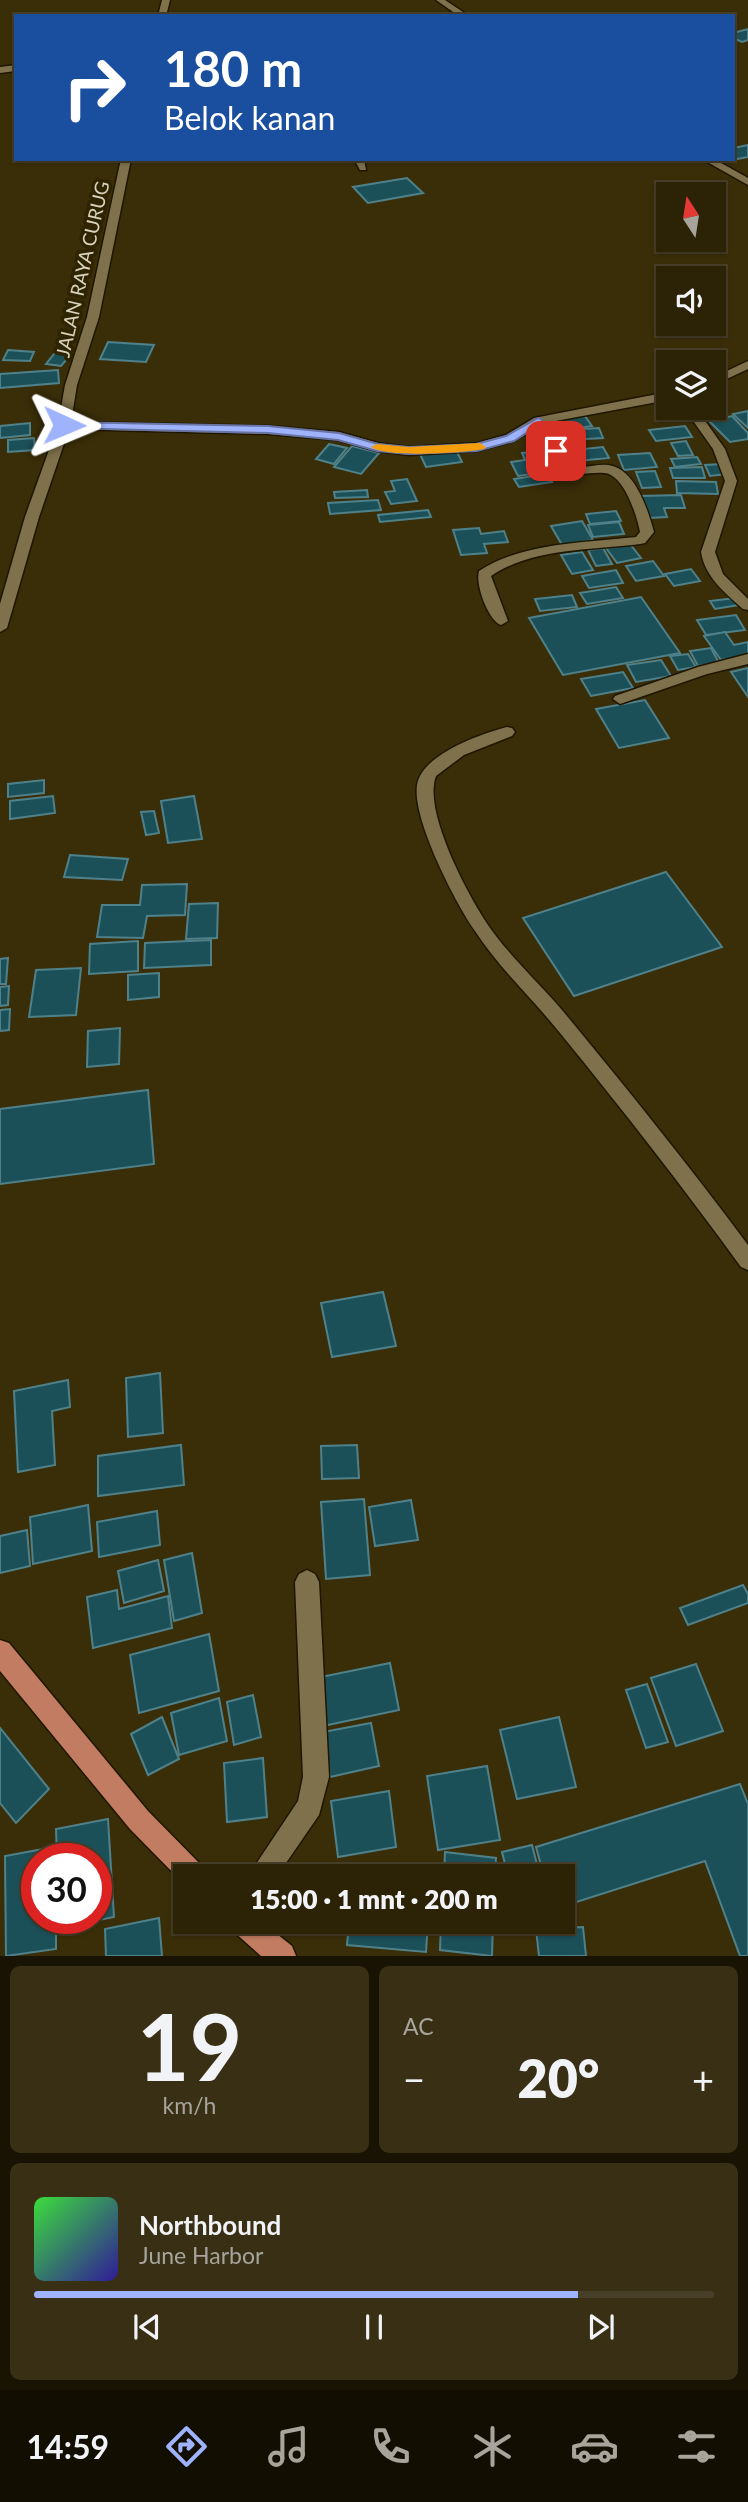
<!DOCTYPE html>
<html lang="id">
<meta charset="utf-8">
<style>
:root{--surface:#2c2206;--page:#382f14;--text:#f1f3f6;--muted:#a6a49b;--line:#483f28;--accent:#9fb3fd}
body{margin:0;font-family:Lato,sans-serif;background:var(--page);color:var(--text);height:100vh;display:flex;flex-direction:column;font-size:26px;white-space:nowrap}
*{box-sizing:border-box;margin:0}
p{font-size:23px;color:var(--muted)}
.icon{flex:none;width:38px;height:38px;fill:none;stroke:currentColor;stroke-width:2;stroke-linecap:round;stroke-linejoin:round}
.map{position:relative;height:1956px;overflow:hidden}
.side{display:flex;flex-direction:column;gap:10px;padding:10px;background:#181303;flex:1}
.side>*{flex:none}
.hud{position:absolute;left:14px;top:14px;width:721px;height:147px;border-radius:0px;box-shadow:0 2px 5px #0004,0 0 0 2px var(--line);background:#1a4fa0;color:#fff;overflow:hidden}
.needle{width:46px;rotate:348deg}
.controls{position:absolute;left:656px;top:182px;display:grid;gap:14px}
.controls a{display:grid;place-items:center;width:70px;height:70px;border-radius:0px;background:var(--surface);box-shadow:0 2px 5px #0004,0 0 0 2px var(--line);font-size:35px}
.speed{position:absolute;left:21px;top:1843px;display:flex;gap:14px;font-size:35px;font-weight:700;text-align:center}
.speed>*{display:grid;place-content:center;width:91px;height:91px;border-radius:50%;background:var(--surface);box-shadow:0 2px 5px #0004,0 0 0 2px var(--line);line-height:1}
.speed .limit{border:10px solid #d22;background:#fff;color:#111}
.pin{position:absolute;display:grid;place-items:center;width:60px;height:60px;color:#fff;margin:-30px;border-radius:14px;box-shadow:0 4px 10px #0006}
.me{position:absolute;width:77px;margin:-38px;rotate:91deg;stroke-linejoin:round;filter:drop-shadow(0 0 5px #0008)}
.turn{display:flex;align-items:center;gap:24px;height:147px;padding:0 35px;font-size:32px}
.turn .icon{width:91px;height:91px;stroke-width:2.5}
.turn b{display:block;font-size:49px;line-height:60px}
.big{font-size:52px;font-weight:800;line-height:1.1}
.side .tile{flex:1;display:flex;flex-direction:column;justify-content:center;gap:10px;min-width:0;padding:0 24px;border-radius:10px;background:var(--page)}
.side .dial{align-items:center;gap:0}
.dial b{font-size:91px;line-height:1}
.song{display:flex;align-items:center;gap:21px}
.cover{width:84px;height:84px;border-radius:10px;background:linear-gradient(135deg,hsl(120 70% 55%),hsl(250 70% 35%))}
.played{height:7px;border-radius:4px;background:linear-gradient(90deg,var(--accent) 80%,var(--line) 80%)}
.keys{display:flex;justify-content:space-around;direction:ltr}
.heat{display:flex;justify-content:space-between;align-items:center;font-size:38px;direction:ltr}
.side .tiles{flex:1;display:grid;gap:10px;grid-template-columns:1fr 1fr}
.tile:last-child{grid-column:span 2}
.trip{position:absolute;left:173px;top:1864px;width:402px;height:70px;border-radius:0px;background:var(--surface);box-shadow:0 2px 5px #0004,0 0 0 2px var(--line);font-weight:800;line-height:70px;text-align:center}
.tab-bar{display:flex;height:112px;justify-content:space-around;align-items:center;background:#120e02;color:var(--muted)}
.tab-bar .icon{width:49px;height:49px}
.tab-bar .selected{color:var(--accent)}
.tab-bar b{font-size:32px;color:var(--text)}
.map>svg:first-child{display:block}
.building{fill:#1c5059;stroke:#4f818b;stroke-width:2}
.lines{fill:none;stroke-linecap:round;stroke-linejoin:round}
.minor-casing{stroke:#1f1600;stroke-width:3}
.major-casing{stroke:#1f1600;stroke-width:3}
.minor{fill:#7e714c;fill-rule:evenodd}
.major{fill:#c17c61;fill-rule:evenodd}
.route{fill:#9fb3fd;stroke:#6774a4;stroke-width:2}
.slow{fill:#f59e0b}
.labels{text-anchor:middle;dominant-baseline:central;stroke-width:7;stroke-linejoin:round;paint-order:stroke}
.far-street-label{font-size:19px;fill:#d9d2be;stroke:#2f2400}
</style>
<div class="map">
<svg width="748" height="1956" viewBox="0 0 748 1956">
<rect width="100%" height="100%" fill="#3a2e08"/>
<!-- building -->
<g class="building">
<path d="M748,29V40L742,42L733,38V33Z"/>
<path d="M748,145V157L732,160L731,159L733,148Z"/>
<path d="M407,178L423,193L368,203L353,187Z"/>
<path d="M108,342L154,345L146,362L100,359Z"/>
<path d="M58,349L73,352L61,366L46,364Z"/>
<path d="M8,350L34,352L30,361L3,360Z"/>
<path d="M58,370L59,383L0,388V374Z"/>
<path d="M748,411V428L733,414Z"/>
<path d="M585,416L592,426L559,431L553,420Z"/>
<path d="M732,416L748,433V439L730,442L709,421Z"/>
<path d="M30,423V435L0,438V426Z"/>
<path d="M685,426L692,437L656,441L649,430Z"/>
<path d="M599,428L603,438L568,440L565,430Z"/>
<path d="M34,438L35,450L8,452V440Z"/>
<path d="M686,441L693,455L678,456L671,443Z"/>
<path d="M329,444L347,448L334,464L316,459Z"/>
<path d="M352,446L379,453L361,474L334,467Z"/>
<path d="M603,447L609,458L578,461L573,450Z"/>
<path d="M456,450L462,462L426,467L420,454Z"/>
<path d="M536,452L547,472L518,476L511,462L525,460L522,453Z"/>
<path d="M650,453L657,467L624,470L618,455Z"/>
<path d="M697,457L701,464L675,467L671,459Z"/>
<path d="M723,464L728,474L710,476L705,465Z"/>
<path d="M702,467L705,478H673L670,468Z"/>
<path d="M655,471L661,487L642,488L636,472Z"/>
<path d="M547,474L552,482L519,487L514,479Z"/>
<path d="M407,479L417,501L391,504L385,492L395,491L391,481Z"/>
<path d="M676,481L716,482L718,494L677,493Z"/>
<path d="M367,490L368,497L335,498L334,492Z"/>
<path d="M681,495L685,508H664L667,517L649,518L640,496Z"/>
<path d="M378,500L381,510L330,514L328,503Z"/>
<path d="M428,510L431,517L380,522L378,515Z"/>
<path d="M616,511L621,521L590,524L586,514Z"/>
<path d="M582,521L593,540L562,545L551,526Z"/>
<path d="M619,522L624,534L593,537L588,525Z"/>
<path d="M479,528L481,534L504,531L508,542L484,544L487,553L461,555L453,530Z"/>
<path d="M630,544L641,558L617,563L606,548Z"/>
<path d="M603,548L612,564L596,566L588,550Z"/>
<path d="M582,552L593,570L572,574L561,555Z"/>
<path d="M653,561L664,576L636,581L626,566Z"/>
<path d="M691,569L700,581L674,586L665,574Z"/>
<path d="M616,570L623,583L589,588L582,576Z"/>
<path d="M616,587L623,598L587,604L580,593Z"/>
<path d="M572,595L577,607L540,611L535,599Z"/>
<path d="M641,597L680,653L563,675L529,618Z"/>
<path d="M735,598L739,605L715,609L710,601Z"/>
<path d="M736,615L745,630L706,635L697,620Z"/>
<path d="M725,632L734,645L748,642V656L721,660L704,636Z"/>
<path d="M711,648L719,663L698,666L690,651Z"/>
<path d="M688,654L696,667L678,670L670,656Z"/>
<path d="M661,660L671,676L636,682L627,665Z"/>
<path d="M748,668V697L731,672Z"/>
<path d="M623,672L633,688L591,696L581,679Z"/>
<path d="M645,700L669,738L619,748L596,709Z"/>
<path d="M44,780V793L8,797V784Z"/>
<path d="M53,796L55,813L10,819V801Z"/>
<path d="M194,796L202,839L168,843L161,801Z"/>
<path d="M154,811L159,833L146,835L141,812Z"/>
<path d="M70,855L128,859L122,880L64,877Z"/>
<path d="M666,872L722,947L574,996L523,918Z"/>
<path d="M187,884L185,915L147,916L143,938L97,937L102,905H140L142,885Z"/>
<path d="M218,903L217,938L186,939L189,904Z"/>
<path d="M211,940V965L144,968L145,943Z"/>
<path d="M138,941V971L89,974L90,944Z"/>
<path d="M8,958L6,984H0V959Z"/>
<path d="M81,968L76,1015L29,1017L36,970Z"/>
<path d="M159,973V997L128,1000V975Z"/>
<path d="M9,986L8,1005L0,1006V987Z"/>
<path d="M10,1009L9,1030L0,1031V1010Z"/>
<path d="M120,1028L119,1064L87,1067L88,1031Z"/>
<path d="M148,1090L154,1164L0,1184V1109Z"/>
<path d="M383,1292L396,1346L332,1357L321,1303Z"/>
<path d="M160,1373L163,1433L128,1437L126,1378Z"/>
<path d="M68,1380L70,1407L52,1411L55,1465L18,1472L14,1391Z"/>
<path d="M181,1445L184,1485L98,1496V1456Z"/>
<path d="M357,1445L359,1478L322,1479L321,1446Z"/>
<path d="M364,1499L370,1575L326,1579L321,1502Z"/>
<path d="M411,1500L418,1540L375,1546L369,1507Z"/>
<path d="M88,1505L92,1551L33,1564L30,1517Z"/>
<path d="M157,1511L160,1545L99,1557L97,1522Z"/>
<path d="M27,1530L30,1566L0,1573V1536Z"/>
<path d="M192,1553L202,1613L174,1621L164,1560Z"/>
<path d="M158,1560L164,1591L124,1603L118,1571Z"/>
<path d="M743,1585L748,1594V1603L688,1625L680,1608Z"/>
<path d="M117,1590L119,1609L168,1596L172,1628L93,1648L87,1597Z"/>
<path d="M209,1634L219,1691L139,1713L130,1655Z"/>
<path d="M390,1663L399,1710L323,1726L316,1678Z"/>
<path d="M696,1664L723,1731L676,1746L651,1678Z"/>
<path d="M647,1684L668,1742L646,1748L626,1690Z"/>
<path d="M253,1695L261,1737L234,1745L227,1702Z"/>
<path d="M219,1698L227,1741L179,1755L171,1713Z"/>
<path d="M162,1717L179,1759L148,1775L131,1734Z"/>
<path d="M559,1717L576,1787L517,1799L500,1730Z"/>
<path d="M371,1723L379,1766L330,1777L323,1732Z"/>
<path d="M0,1728L49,1789L16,1823L0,1803Z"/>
<path d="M263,1758L267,1817L227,1822L224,1763Z"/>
<path d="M487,1766L500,1840L438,1850L427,1776Z"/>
<path d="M740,1784L748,1804V1956H740L705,1861L564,1906V1876H544L536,1847Z"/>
<path d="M389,1791L396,1847L338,1857L331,1801Z"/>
<path d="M108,1819L114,1917L60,1928V1918H96V1858H57L56,1829Z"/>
<path d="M532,1845L540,1876H508L502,1852Z"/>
<path d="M54,1847V1858H37V1918H56V1949L6,1956L5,1856Z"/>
<path d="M445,1852L496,1858L495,1876H444Z"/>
<path d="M353,1868L430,1875V1876H353Z"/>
<path d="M159,1918L162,1956H106L105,1929Z"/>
<path d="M349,1922H428L426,1952L347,1945Z"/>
<path d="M441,1922H493L492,1956L440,1950Z"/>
<path d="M583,1927L586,1956H539L536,1929Z"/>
</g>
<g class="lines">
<defs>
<g id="minor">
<path d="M162,0H170L166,16H158Z"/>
<path d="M436,0H445L469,16H459Z"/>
<path d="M16,65V71L0,73V67Z"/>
<path d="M121,159H131L99,317L77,385L71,422L268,426L339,432L378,443L409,447L477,443L506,435L534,418L668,392V400L545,423L574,467C586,468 597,464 608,465C635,468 648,510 654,532L645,543L640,544C592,550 532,548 491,576L508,621L501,625C488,620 475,584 479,571C524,542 585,543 636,537L640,532C637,516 624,474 604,473C590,472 579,476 566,473L536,427L514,441L477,451L409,455L377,451L338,440L268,434L69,429L39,517L7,628L0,632V604L25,517L58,425L65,385L87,317Z"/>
<path d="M354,159H364L366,170H360Z"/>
<path d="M702,159H714L748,178V185Z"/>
<path d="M748,361V369L714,385V377Z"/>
<path d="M684,408H696L725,449L737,481L715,552L723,574L748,599V610L743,609C725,593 705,577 701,552L725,481L713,449Z"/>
<path d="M748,654V664L707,674L620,704L613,699L615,696L698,667Z"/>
<path d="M507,727L512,728L515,732L512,736L464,755L436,776C423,810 465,889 484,919C507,955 540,983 567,1016C629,1091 690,1167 748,1245V1270L741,1267C683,1187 622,1109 560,1033C532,998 499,968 475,931C455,902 412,819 417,785C422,754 481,734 507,727Z"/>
<path d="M307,1570L315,1574L319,1582L329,1777L319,1815L277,1876H248L298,1801L303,1777L295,1582L299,1574Z"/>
</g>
<g id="major">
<path d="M0,1640L9,1643L148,1811L203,1867L207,1876H186L185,1885L130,1829L0,1671Z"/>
<path d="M229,1922H262L292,1946L296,1956H261L233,1931Z"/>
</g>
</defs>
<!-- minor casing -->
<use href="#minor" class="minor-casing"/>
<!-- major casing -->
<use href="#major" class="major-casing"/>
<!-- minor -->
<use href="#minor" class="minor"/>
<!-- major -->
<use href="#major" class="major"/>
</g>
<!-- route -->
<path class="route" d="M538,418L541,419L562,451L560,454H552L536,427L514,441L477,451L409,454L377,451L338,440L268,433L64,428L59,425L64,422L268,426L339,433L378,444L409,447L476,444L506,436Z"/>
<!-- slow -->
<path class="slow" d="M480,443L486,447L484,449C463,453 387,458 371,447L377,444L409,447Z"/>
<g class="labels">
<!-- far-street labels -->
<g class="far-street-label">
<text transform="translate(82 269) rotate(-77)">JALAN RAYA CURUG</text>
</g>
</g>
</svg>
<div class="controls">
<a><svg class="needle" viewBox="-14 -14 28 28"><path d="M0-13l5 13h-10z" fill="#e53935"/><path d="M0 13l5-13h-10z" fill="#a6a49b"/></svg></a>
<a><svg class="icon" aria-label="sound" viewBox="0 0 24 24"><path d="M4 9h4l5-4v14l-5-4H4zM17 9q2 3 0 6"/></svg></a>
<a><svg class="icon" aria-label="layers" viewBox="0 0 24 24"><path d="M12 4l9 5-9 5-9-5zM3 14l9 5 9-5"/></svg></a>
</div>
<div class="speed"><div class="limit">30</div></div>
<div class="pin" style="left:556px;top:451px;background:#d93025"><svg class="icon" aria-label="arrive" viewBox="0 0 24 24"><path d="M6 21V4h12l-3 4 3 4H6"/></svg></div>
<svg class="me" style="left:64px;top:425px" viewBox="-20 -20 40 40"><path d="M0-17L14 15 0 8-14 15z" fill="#9fb3fd" stroke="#fff" stroke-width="4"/></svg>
<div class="trip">15:00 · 1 mnt · 200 m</div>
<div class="hud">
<div class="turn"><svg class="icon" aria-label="right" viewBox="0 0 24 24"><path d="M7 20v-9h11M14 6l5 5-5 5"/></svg><div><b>180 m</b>Belok kanan</div></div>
</div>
</div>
<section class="side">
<div class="tiles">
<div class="tile dial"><b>19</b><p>km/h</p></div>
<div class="tile"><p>AC</p>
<div class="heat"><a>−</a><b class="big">20°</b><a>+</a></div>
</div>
<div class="tile">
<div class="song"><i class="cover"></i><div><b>Northbound</b><p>June Harbor</p></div></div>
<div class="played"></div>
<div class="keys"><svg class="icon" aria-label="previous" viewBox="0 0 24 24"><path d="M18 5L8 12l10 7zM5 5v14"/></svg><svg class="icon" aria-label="pause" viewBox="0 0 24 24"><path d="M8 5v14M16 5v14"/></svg><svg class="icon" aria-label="next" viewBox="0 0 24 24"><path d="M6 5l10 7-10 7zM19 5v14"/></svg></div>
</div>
</div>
</section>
<nav class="tab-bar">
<b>14:59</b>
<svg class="icon selected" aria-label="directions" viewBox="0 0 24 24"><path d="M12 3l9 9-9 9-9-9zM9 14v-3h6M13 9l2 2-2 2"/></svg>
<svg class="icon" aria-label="music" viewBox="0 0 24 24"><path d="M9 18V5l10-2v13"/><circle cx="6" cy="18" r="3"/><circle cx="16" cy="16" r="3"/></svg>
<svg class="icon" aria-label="phone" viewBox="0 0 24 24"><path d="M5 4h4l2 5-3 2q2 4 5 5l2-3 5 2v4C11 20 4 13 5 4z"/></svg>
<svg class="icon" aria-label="climate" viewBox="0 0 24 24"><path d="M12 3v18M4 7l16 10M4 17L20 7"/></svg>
<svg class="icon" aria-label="car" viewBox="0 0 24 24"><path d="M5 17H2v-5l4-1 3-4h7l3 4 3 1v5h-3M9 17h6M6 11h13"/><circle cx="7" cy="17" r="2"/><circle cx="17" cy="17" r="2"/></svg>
<svg class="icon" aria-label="filters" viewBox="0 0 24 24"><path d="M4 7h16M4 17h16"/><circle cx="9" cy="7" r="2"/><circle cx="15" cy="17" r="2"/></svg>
</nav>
